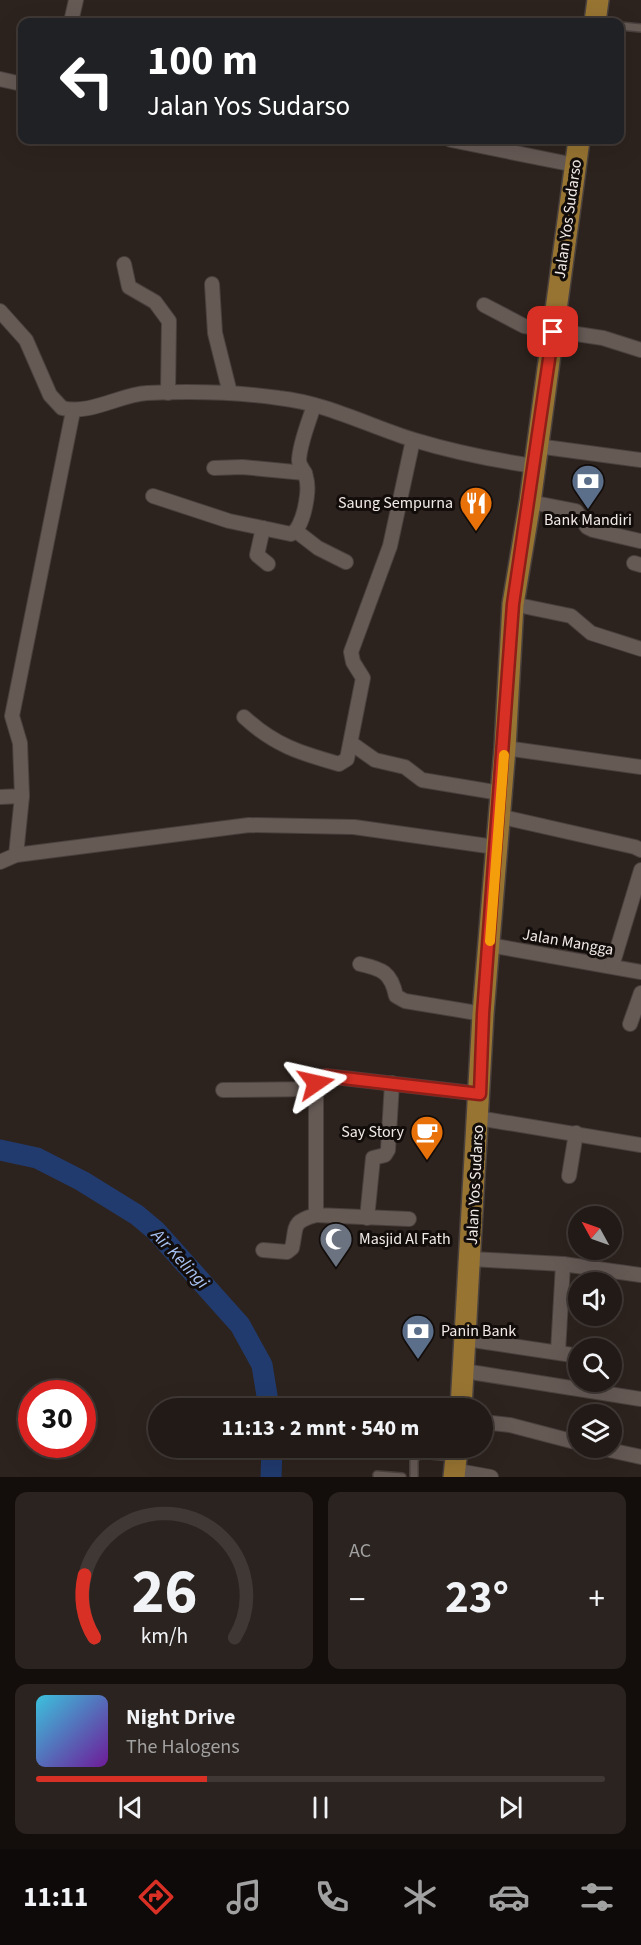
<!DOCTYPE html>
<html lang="id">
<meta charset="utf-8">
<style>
:root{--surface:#221a16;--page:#2a231f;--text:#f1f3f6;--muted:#a2a1a1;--line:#3f3835;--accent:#d93025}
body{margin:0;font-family:"Source Sans 3",sans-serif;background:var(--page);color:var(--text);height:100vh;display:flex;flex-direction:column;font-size:22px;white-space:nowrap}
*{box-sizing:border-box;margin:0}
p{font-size:20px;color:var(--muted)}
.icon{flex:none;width:33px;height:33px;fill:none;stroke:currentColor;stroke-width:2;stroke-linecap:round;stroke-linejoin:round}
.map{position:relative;height:1477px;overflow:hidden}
.details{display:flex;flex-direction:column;gap:15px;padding:15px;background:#130e0c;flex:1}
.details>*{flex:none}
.guide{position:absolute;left:18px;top:18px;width:606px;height:126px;border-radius:12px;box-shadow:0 6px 24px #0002,0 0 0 2px var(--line);background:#202124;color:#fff;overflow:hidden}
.needle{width:39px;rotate:310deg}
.controls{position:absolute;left:568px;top:1206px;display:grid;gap:12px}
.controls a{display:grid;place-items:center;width:54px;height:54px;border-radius:50%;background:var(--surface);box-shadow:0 6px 24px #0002,0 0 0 2px var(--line);font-size:30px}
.speed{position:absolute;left:18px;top:1380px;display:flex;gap:12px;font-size:30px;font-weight:700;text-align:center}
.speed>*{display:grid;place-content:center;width:78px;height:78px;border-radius:50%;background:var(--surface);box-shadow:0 6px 24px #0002,0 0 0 2px var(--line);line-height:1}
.speed .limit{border:9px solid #d22;background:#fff;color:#111}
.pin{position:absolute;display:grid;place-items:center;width:51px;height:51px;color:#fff;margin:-26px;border-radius:12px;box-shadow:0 3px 9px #0006}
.me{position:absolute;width:66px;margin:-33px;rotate:79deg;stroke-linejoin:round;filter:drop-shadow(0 0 4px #0008)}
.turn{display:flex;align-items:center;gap:21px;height:126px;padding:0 30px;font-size:27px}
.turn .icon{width:78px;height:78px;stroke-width:2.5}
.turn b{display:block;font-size:42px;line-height:51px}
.big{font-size:45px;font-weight:700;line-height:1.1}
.details .tile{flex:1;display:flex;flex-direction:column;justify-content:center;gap:9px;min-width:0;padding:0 21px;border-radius:12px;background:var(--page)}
.details .dial{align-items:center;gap:0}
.dial svg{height:156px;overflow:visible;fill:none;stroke:var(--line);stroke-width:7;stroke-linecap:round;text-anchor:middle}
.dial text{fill:var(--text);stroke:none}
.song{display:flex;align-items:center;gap:18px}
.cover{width:72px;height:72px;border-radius:9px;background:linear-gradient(135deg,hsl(190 70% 55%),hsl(280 70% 35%))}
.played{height:6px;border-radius:3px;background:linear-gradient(90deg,var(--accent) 30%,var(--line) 30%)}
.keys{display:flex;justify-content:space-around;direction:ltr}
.heat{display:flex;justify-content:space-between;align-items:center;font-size:33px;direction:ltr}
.details .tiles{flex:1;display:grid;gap:15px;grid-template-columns:1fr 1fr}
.tile:last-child{grid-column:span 2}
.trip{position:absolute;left:148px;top:1398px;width:345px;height:60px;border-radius:30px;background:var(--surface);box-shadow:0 6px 24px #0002,0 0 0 2px var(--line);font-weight:700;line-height:60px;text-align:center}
.menu{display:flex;height:96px;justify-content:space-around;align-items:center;background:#0e0a09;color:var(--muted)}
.menu .icon{width:42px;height:42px}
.menu .on{color:var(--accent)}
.menu b{font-size:27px;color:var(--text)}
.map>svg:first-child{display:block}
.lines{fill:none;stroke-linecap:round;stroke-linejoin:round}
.river{stroke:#213b6f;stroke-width:21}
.service-casing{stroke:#4a413e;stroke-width:10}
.minor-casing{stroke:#4a413e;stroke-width:16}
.trunk-casing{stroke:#4a413e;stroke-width:24}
.service{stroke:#665a55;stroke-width:7}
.minor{stroke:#665a55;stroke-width:14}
.trunk{stroke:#977432;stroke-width:21}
.route-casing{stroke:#8d1f18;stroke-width:15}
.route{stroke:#d93025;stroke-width:10}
.slow{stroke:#f59e0b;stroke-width:10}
.labels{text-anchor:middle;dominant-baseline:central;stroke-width:6;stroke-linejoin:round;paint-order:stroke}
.street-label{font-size:16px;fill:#f2eae7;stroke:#120d0b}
.poi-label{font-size:16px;fill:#f2eae7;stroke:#120d0b;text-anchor:end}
.water-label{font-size:18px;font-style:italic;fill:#a8c2f3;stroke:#120d0b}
</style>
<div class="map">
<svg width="641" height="1477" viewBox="0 0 641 1477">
<rect width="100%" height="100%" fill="#2d231e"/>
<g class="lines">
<!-- river -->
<g class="river">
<path d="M0,1150L37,1158L82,1181L137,1215L156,1231L240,1325L262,1365L269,1408"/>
<path d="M271,1477L272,1448"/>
</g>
<defs>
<g id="service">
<path d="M620,26L641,28"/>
<path d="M377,1475L402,1477"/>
<path d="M414,1477V1459L420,1454L452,1457"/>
</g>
<g id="minor">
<path d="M71,22L76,0"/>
<path d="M0,79L22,84"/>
<path d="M451,140L575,165"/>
<path d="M124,264L129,287L155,302L169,321L168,393"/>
<path d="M212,284L215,333L230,393"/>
<path d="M484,305L524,326L603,338L641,350"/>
<path d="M0,311L26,340L50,395L62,408C91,415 118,395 147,393C190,391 236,392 279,398C326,403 369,426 414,440C454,452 493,460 534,466"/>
<path d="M537,446L641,460"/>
<path d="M214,468L242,467L305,473"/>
<path d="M153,496L229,521L291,534C304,528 310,490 306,477C305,470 299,467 299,460C300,442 309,422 314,405"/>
<path d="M530,502L576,511L587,527L593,530L640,541"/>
<path d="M263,528L257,555L268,564"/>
<path d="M296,531L318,548L346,562"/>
<path d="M634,563L641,565"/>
<path d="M513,604L571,616L591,633L641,649"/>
<path d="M244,717C274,745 300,753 339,764L347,759L363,678L353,662L351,652L390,546L413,440"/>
<path d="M351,743L375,760L405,767L422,780L500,793"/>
<path d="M505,748L641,767"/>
<path d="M0,797L22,796L20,743L12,716L73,411"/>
<path d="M498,816L635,847L641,850"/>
<path d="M16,855L22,796"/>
<path d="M0,862L16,855L249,825L354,827L495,847"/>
<path d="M489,945L641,972"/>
<path d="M360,964C382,969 391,972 396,996L405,1001L483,1014"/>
<path d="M612,966L641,870"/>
<path d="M630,1024L641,993"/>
<path d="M223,1090L315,1089"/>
<path d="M478,1118L641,1145"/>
<path d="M569,1176L576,1133"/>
<path d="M367,1218L373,1158L385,1155L388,1150L392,1083"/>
<path d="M409,1219L316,1215V1083L326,1076L481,1094"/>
<path d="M263,1250L287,1252L292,1248C297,1226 291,1222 316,1215"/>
<path d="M471,1259L563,1264L641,1275"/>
<path d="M466,1339L579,1356"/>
<path d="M558,1352L563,1264"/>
<path d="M464,1371L641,1399"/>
<path d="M483,1422L510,1425L579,1443"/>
<path d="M600,1448L641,1457"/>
<path d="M453,1470L491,1477"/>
</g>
<g id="trunk">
<path d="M595,22L598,0"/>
<path d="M461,1408L483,1014L505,748L513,604L530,502L579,140"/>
<path d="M454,1477L457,1448"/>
</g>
</defs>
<!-- service casing -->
<use href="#service" class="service-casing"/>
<!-- minor casing -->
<use href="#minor" class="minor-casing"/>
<!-- trunk casing -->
<use href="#trunk" class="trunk-casing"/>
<!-- service -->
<use href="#service" class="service"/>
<!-- minor -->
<use href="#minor" class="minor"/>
<!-- trunk -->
<use href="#trunk" class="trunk"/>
</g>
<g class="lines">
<defs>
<path id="route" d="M316,1083L326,1076L480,1094L483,1014L513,604L553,332"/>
</defs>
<!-- route casing -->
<use href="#route" class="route-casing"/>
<!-- route -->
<use href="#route" class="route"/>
<!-- slow -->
<path class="slow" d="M490,941L504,755"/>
</g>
<!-- icons -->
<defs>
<symbol id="bank-pin" viewBox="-11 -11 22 30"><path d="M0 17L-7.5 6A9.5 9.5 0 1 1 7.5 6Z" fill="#5c6f8a" stroke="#120d0b"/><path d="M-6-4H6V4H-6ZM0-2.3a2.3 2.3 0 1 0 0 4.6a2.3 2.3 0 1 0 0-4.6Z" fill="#fff"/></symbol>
<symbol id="restaurant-pin" viewBox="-11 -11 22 30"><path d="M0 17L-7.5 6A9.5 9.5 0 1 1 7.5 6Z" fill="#e8710a" stroke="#120d0b"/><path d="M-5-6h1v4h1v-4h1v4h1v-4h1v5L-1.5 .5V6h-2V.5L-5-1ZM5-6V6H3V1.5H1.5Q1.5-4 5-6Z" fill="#fff"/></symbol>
<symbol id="cafe-pin" viewBox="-11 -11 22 30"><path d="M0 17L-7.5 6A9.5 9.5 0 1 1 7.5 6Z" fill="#e8710a" stroke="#120d0b"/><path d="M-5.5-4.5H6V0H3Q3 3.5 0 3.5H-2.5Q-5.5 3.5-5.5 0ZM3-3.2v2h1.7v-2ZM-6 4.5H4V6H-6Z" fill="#fff"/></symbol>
<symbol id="mosque-pin" viewBox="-11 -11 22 30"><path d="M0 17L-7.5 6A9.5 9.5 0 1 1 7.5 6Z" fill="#6b7280" stroke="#120d0b"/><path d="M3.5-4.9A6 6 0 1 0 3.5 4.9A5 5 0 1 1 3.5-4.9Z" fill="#fff"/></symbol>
</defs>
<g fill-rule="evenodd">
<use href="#bank-pin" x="569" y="462" width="38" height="52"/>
<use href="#restaurant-pin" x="457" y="484" width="38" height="52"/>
<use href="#cafe-pin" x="408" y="1113" width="38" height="52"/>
<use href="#mosque-pin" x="317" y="1220" width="38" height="52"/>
<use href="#bank-pin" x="399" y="1312" width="38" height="52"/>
</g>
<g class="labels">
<!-- street labels -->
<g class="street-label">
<text transform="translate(568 219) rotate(-82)">Jalan Yos Sudarso</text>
<text transform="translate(568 942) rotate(10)">Jalan Mangga</text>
<text transform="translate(475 1185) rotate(-87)">Jalan Yos Sudarso</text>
</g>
<!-- poi labels -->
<g class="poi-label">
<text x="453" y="503">Saung Sempurna</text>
<text x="588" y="520" text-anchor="middle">Bank Mandiri</text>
<text x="404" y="1132">Say Story</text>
<text x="359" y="1239" text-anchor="start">Masjid Al Fath</text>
<text x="441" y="1331" text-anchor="start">Panin Bank</text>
</g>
<!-- water labels -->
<g class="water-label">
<text transform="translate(180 1259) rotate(47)">Air Kelingi</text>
</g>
</g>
</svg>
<div class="controls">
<a><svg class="needle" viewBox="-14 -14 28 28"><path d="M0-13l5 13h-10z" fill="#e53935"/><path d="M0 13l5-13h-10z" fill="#a2a1a1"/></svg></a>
<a><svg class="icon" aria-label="sound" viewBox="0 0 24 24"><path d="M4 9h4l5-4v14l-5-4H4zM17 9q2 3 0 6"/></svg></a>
<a><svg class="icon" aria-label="search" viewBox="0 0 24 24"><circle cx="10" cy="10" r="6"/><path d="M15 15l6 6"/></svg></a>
<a><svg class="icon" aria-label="layers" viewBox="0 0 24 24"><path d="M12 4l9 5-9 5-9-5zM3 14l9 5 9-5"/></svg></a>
</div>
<div class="speed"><div class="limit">30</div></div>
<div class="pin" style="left:553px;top:332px;background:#d93025"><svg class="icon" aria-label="arrive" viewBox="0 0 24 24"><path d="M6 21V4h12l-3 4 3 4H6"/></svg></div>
<svg class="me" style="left:316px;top:1083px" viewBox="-20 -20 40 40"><path d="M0-17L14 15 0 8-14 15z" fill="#d93025" stroke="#fff" stroke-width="4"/></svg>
<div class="trip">11:13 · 2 mnt · 540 m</div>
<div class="guide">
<div class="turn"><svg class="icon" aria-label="left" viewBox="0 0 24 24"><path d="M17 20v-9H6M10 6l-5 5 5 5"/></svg><div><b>100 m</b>Jalan Yos Sudarso</div></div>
</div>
</div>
<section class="details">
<div class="tiles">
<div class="tile dial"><svg viewBox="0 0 100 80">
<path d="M14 69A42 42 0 1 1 86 69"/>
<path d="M14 69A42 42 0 0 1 9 37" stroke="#d93025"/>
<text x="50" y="56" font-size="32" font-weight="700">26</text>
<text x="50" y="72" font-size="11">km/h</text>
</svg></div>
<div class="tile"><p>AC</p>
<div class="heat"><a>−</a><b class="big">23°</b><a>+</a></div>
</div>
<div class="tile">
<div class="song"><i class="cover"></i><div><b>Night Drive</b><p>The Halogens</p></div></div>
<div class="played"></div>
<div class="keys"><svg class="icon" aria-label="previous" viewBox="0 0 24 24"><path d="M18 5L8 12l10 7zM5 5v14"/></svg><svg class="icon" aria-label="pause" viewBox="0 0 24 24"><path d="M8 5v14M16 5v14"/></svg><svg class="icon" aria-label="next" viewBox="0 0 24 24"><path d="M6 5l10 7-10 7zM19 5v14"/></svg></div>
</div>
</div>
</section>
<nav class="menu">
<b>11:11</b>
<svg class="icon on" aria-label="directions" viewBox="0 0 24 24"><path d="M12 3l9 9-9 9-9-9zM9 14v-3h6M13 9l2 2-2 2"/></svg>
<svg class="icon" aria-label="music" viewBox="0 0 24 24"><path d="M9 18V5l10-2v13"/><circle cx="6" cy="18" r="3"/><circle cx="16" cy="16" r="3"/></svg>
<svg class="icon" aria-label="phone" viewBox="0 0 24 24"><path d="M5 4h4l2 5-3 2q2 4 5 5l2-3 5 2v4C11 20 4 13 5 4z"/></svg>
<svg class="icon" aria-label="climate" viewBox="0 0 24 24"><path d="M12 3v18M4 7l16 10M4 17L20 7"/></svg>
<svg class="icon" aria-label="car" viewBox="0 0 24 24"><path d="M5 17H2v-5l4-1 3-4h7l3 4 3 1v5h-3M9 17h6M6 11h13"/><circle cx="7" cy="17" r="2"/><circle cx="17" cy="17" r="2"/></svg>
<svg class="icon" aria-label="filters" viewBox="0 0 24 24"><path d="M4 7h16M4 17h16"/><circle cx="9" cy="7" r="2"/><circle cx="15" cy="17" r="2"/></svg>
</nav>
